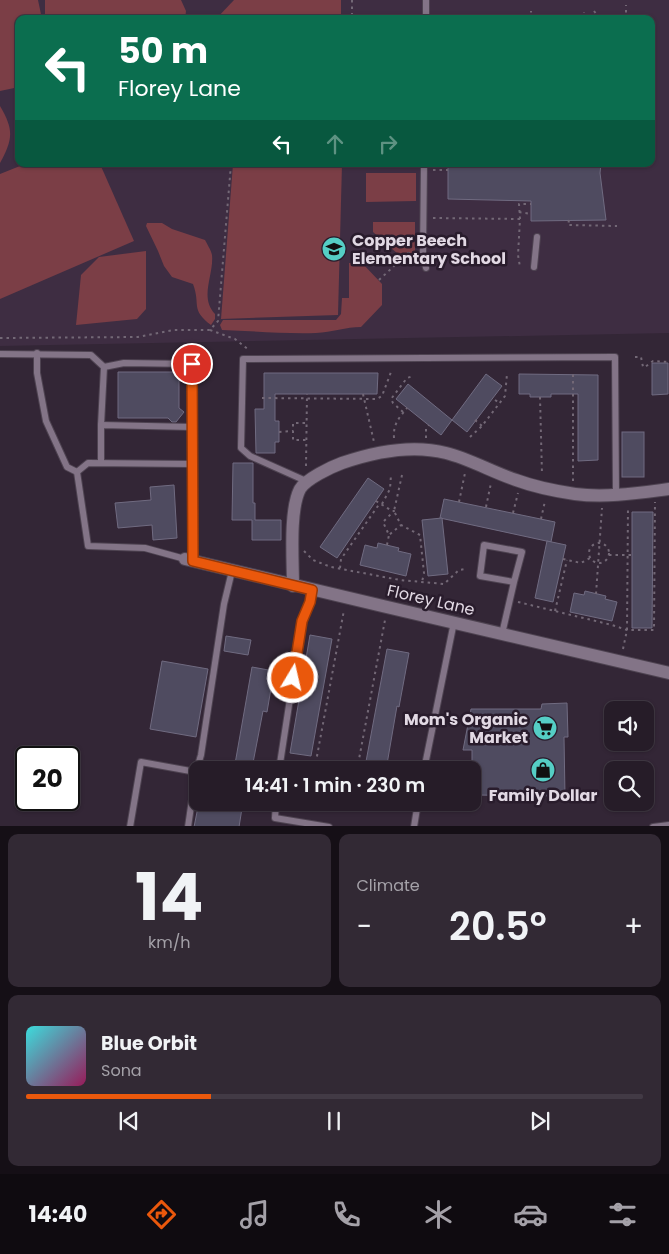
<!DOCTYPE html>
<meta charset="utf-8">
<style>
:root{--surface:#261c28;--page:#322934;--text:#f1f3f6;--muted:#a4a1a8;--line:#423a45;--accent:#ea580c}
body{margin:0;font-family:Poppins,sans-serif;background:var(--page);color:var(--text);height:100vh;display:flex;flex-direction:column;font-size:19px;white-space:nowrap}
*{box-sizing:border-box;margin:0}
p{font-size:16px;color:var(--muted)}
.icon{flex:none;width:28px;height:28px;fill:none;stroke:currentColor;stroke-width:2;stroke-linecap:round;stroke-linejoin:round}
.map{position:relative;height:826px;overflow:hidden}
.details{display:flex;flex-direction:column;gap:8px;padding:8px;background:#150f16;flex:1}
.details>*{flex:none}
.hud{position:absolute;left:15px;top:15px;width:640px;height:152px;border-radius:10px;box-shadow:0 1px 4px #0004,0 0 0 1px var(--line);background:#0b6e4f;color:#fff;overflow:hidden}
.tools{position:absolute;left:604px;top:701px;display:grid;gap:10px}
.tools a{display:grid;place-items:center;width:50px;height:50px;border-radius:10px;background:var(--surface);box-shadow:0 1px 4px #0004,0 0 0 1px var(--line);font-size:25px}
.speed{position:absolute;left:15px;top:746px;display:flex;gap:10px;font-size:25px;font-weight:700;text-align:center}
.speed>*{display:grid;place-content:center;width:65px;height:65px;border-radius:50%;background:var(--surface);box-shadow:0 1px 4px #0004,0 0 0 1px var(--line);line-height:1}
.speed .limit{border:2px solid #111;border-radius:8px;background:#fff;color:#111}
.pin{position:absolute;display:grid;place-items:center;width:42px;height:42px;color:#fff;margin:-21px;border:2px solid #fff;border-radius:50%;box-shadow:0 1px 5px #0007}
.me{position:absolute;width:55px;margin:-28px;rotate:9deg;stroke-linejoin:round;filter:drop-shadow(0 0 4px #0008)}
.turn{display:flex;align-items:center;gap:18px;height:105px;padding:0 20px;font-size:22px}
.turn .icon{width:65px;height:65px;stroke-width:2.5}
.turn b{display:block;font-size:35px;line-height:42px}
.lanes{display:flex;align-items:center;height:48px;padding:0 20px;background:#0003;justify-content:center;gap:25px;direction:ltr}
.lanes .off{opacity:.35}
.big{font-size:38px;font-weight:600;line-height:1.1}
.details .card{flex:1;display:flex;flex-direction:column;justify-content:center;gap:8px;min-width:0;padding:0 18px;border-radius:10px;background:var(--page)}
.details .dial{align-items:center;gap:0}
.dial b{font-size:65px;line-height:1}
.song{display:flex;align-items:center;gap:15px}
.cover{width:60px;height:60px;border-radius:8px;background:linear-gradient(135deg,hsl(180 70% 55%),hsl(330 70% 35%))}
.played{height:5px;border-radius:2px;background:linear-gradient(90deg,var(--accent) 30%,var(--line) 30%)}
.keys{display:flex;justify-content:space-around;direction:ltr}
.heat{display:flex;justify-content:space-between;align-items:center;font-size:28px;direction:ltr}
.details .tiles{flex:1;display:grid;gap:8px;grid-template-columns:1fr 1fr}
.card:last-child{grid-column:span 2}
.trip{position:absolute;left:189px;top:761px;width:292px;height:50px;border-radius:10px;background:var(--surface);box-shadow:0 1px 4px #0004,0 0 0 1px var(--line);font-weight:600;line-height:50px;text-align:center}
.menu{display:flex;height:80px;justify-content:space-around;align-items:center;background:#0f0b10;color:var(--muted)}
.menu .icon{width:35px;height:35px}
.menu .active{color:var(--accent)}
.menu b{font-size:22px;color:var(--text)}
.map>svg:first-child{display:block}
.built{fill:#3e2d42;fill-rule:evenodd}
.green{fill:#7b3e46}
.building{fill:#4f4b60;stroke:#706b81}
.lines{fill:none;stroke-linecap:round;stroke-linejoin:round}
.lane-casing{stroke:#4e4351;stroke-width:8}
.street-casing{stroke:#4e4351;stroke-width:14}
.path{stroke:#736876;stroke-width:2;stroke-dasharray:2.5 4;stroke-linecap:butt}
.lane{stroke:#837487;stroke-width:6}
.street{stroke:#837487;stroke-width:12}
.route-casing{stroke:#983908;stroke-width:12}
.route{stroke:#ea580c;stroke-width:9}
.labels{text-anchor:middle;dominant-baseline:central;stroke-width:5;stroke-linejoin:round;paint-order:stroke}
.poi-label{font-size:16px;font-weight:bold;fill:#e2d9e4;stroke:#291c2c;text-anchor:start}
.street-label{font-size:16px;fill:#e2d9e4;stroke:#291c2c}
</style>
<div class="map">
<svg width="669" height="827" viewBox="0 0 669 827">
<rect width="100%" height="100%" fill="#332636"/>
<!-- built -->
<path class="built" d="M0,0H669V333L0,346ZM19,19H651V164H19Z"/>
<!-- green -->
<g class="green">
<path d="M0,0H38L42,19H19V87L0,91Z"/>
<path d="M45,0H181L186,11L185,19H45Z"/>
<path d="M234,0H341V19H216Z"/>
<path d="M0,106C14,130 13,139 0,163Z"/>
<path d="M25,164H100L134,241L0,299V174Z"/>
<path d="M233,164H342L338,315L221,319Z"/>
<path d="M366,173H416V201L366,202Z"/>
<path d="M373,222H415V253L398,254L373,232Z"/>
<path d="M147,223H162L172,229L205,240C207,244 211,250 212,255C214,275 199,297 215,314V319L211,325C190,309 201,305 193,284L172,277L164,266L158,251L146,226Z"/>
<path d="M146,251V309L137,319L76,325L81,275L99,257Z"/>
<path d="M349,263H362L382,284V305L361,327C346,327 332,332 316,333C285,334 253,331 222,330L220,325L223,320H336L341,314L342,298H349Z"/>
</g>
<!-- building -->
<g class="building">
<path d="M448,164H601L600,173L606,220L531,221V201L448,199Z"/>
<path d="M652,363H668V394L652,395Z"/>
<path d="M118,372H179V408L184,412L176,422H172L168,418H118Z"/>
<path d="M264,373H378L377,394H275V421H279V442H275V453H256L255,409H264Z"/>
<path d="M486,374L502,386L467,432L452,420Z"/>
<path d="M519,374L598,375V460L578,461V394H551V397H530V394H519Z"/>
<path d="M408,384L452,420L441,435L396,399Z"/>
<rect x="622" y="432" width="22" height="45"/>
<path d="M233,463H253V503H255V520H281V540H252V520H232Z"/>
<path d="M368,478L384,489L337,558L320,547Z"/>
<path d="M174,485L177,538L153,540L152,525L118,528L115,503L151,500L150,487Z"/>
<path d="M444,499L555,522L551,542L440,518Z"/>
<path d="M632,512H653L652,628H632Z"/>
<path d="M442,518L448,574L428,576L422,520Z"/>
<path d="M547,541L566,545L553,602L535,598Z"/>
<path d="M378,543L399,548L398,551L411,554L406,576L360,565L365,545L377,548Z"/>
<path d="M585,591L606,596L605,599L617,602L612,621L570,612L574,593L584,595Z"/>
<path d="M310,635L332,639L311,756L290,753Z"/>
<path d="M226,636L251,640L248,655L224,651Z"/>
<path d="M387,649L409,653L399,707L397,706L386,770H381L365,767Z"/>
<path d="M162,661L208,669L196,737L150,729Z"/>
<path d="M252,667L274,671L267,712L263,711L252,768L235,764Z"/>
<path d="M567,703L568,737H564L565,796L472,795V750H463L471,709H541L542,704Z"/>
<path d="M199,802H243L239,827H194Z"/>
</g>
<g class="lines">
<defs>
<g id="lane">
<path d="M426,19V0"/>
<path d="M424,164L423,253L426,268"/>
<path d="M534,267L537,237"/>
<path d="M37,353V373L46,421L67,467L77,472"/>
<path d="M0,354L91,355L104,367L101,425"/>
<path d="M104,367L124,363L192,364V427"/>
<path d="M101,463V425L192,427V464"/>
<path d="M306,481L250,456L241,448L243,359L615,357L616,495"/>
<path d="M185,559L145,548L88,546L77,472L88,463L192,464L193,561"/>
<path d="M502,634L514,582L480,576L484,545L522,552L514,582"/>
<path d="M279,770L302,621L309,602L312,590"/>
<path d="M424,770L454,622"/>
<path d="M276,802L275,818L329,827"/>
<path d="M130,827L141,762L196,772"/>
<path d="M188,827L196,772L201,755L224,604L232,571"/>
<path d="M414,827L418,802"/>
<path d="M653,827L669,825"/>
</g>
<g id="street">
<path d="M185,559C346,598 508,635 669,673"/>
<path d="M293,586C293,561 289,510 300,489C306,479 331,467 342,463C374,452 411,444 446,453C470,459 492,472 516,480C535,487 555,491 575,494C606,498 638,493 669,489"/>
</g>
</defs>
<!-- lane casing -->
<use href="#lane" class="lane-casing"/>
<!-- street casing -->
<use href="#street" class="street-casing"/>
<!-- path -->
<g class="path">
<path d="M352,0V19"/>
<path d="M594,11L600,19"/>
<path d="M531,19V11"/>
<path d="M584,19V12"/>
<path d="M626,19V5"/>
<path d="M601,166L624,165"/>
<path d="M433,170H448"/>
<path d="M519,212L531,214"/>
<path d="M433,218L520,219L518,255L520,267"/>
<path d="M520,219L519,204H531"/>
<path d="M569,220L568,225L617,226"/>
<path d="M379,280L408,253H413"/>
<path d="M210,330L235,339L249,350"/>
<path d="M0,338L138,337L173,330H210L218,321L231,164"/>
<path d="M635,357H641L643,367H645L653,361L669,362"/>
<path d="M363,394L374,442"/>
<path d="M540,397L542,475"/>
<path d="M262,398L377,399L382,396L391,372"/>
<path d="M495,400L500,403"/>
<path d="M403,412L393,403L391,399L407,378L413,376"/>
<path d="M475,420L482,426"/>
<path d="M305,423H293V440H306"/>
<path d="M279,432L293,431"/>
<path d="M470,437L482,426L505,396L507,374"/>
<path d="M394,438C393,424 399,418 407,408"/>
<path d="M426,438V429L429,425"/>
<path d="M306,466L307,394"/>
<path d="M402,475L394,511L401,525L420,535L424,573L422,582"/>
<path d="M573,481V373"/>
<path d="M376,501L392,511H394L383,522L389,535L401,525"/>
<path d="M459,502L465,473"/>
<path d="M382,504L390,489L391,475"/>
<path d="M486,507L491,483"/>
<path d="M513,513L518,493"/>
<path d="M541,519L545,501"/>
<circle cx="599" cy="553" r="10"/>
<path d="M387,545L389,535"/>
<path d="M304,551L313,560L331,567L400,580L444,584L459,570L465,569"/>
<path d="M609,555H632"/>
<path d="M563,559L581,563L590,558"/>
<path d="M340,568L341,559L380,503"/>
<path d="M596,594L602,508"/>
<path d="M518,602L612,625L627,630H654L655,502"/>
<path d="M555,611L567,560"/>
<path d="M623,649L627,630L628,507"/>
<path d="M330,770L315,767L344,610"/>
<path d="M357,770L385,620"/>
</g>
<!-- lane -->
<use href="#lane" class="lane"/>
<!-- street -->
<use href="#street" class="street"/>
</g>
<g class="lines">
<defs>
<path id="route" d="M192,364L193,561L312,590L310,602L302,621L293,678"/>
</defs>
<!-- route casing -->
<use href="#route" class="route-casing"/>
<!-- route -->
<use href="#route" class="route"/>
</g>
<!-- icons -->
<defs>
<symbol id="school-disc" viewBox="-11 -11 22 22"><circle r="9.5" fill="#55cec5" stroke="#291c2c"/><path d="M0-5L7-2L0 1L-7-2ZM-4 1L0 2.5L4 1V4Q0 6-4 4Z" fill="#111"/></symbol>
<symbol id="supermarket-disc" viewBox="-11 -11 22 22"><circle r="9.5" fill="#55cec5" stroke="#291c2c"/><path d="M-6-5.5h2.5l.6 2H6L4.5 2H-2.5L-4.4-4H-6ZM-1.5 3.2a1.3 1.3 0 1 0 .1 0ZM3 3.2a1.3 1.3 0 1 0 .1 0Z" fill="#111"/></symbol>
<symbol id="shop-disc" viewBox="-11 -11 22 22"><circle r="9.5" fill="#55cec5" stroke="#291c2c"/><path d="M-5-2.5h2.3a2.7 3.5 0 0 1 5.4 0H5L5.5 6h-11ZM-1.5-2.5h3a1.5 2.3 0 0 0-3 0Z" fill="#111"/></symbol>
</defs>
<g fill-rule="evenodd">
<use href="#school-disc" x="320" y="235" width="28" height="28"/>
<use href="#supermarket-disc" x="531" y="714" width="28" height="28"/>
<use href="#shop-disc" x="529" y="756" width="28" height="28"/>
</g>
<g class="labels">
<!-- poi labels -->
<g class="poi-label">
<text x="352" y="240">Copper Beech<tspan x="352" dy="18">Elementary School</tspan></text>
<text x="528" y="719" text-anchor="end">Mom's Organic<tspan x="528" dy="18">Market</tspan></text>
<text x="543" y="795" text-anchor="middle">Family Dollar</text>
</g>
<!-- street labels -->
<g class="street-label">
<text transform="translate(431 600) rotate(13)">Florey Lane</text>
</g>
</g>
</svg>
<div class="tools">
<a><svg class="icon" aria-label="sound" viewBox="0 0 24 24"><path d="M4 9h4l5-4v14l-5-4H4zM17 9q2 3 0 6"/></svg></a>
<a><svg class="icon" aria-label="search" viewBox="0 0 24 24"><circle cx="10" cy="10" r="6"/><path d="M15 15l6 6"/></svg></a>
</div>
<div class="speed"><div class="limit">20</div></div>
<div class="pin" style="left:192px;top:364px;background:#d93025"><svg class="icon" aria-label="arrive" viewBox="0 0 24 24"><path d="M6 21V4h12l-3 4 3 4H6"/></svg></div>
<svg class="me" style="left:293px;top:678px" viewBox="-20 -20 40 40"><circle r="17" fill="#ea580c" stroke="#fff" stroke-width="3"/><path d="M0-11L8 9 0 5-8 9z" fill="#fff"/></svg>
<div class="trip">14:41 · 1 min · 230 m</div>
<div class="hud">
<div class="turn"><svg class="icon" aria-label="left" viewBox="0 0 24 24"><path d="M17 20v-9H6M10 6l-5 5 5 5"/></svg><div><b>50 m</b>Florey Lane</div></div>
<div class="lanes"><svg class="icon" aria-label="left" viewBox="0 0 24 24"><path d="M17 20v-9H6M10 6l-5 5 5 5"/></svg><svg class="icon off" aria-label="ahead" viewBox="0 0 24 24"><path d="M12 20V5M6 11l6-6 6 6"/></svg><svg class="icon off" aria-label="right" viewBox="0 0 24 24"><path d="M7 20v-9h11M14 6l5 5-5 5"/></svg></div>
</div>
</div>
<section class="details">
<div class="tiles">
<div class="card dial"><b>14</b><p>km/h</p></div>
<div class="card"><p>Climate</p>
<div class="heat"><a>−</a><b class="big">20.5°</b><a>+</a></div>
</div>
<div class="card">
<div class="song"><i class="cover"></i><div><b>Blue Orbit</b><p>Sona</p></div></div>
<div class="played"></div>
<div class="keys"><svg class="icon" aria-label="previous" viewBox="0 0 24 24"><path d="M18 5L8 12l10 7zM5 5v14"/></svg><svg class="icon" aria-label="pause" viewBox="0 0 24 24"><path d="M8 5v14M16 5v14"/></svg><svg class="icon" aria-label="next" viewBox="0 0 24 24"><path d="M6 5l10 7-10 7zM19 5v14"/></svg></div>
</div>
</div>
</section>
<nav class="menu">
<b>14:40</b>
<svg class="icon active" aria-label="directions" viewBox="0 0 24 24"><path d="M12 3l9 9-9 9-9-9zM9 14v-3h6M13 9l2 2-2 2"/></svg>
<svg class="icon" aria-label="music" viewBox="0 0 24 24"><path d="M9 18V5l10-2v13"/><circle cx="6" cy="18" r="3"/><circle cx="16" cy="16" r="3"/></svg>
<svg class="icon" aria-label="phone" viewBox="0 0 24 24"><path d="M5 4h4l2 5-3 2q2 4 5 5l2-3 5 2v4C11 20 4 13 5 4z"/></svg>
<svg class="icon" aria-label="climate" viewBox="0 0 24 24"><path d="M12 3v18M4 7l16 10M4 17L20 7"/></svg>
<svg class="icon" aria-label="car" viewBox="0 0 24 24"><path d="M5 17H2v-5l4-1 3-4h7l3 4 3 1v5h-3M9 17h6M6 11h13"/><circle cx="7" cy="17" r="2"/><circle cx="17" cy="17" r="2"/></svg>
<svg class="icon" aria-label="filters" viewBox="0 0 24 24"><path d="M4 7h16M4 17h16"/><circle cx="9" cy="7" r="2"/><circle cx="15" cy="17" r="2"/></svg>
</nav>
